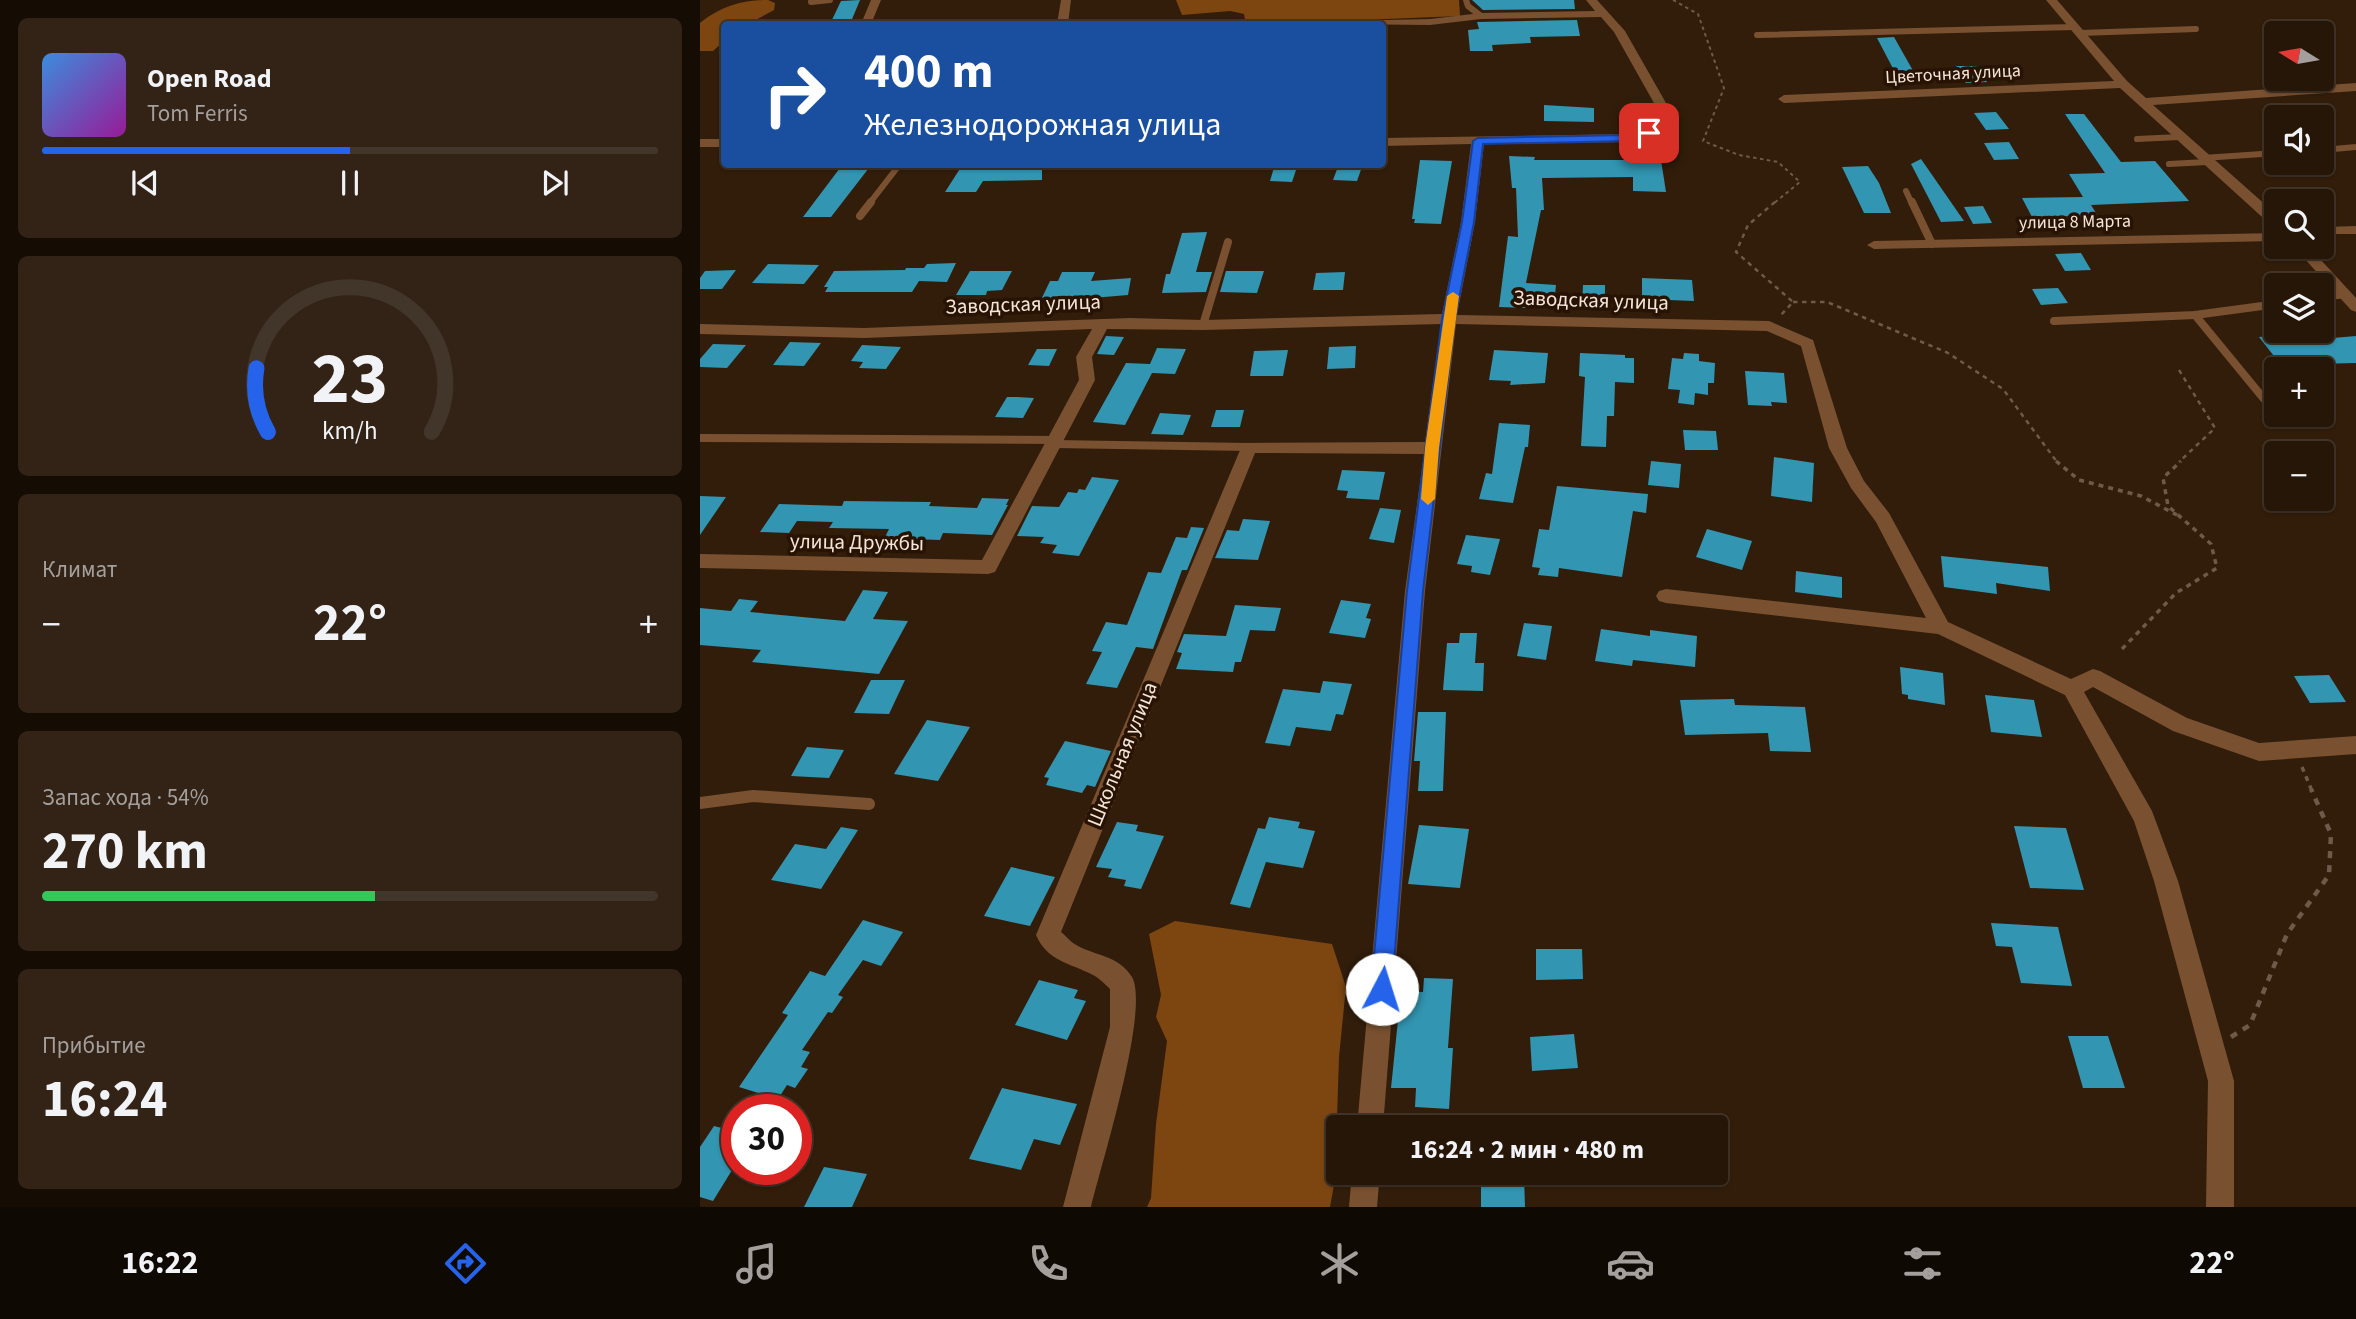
<!DOCTYPE html>
<html lang="ru">
<meta charset="utf-8">
<style>
:root{--surface:#261608;--page:#322316;--text:#f1f3f6;--muted:#a49f9c;--line:#423529;--accent:#2563eb}
body{margin:0;font-family:"Source Sans 3",sans-serif;background:var(--page);color:var(--text);height:100vh;display:flex;flex-direction:column;font-size:26px;white-space:nowrap}
*{box-sizing:border-box;margin:0}
p{font-size:23px;color:var(--muted)}
.icon{flex:none;width:38px;height:38px;fill:none;stroke:currentColor;stroke-width:2;stroke-linecap:round;stroke-linejoin:round}
.map{position:relative;flex:1;overflow:hidden}
.drawer{display:flex;flex-direction:column;gap:18px;padding:18px;background:#150c04;width:700px}
.drawer>*{flex:none}
.banner{position:absolute;left:21px;top:21px;width:665px;height:147px;border-radius:7px;box-shadow:0 2px 5px #0004,0 0 0 2px var(--line);background:#1a4fa0;color:#fff;overflow:hidden}
.needle{width:46px;rotate:281deg}
.fabs{position:absolute;left:1564px;top:21px;display:grid;gap:14px}
.fabs a{display:grid;place-items:center;width:70px;height:70px;border-radius:7px;background:var(--surface);box-shadow:0 2px 5px #0004,0 0 0 2px var(--line);font-size:35px}
.speed{position:absolute;left:21px;top:1094px;display:flex;gap:14px;font-size:35px;font-weight:700;text-align:center}
.speed>*{display:grid;place-content:center;width:91px;height:91px;border-radius:50%;background:var(--surface);box-shadow:0 2px 5px #0004,0 0 0 2px var(--line);line-height:1}
.speed .limit{border:10px solid #d22;background:#fff;color:#111}
.pin{position:absolute;display:grid;place-items:center;width:60px;height:60px;color:#fff;margin:-30px;border-radius:14px;box-shadow:0 4px 10px #0006}
.me{position:absolute;width:77px;margin:-38px;rotate:5deg;stroke-linejoin:round;filter:drop-shadow(0 0 5px #0008)}
.turn{display:flex;align-items:center;gap:24px;height:147px;padding:0 28px;font-size:32px}
.turn .icon{width:91px;height:91px;stroke-width:2.5}
.turn b{display:block;font-size:49px;line-height:60px}
.big{font-size:52px;font-weight:700;line-height:1.1}
.drawer .card{flex:1;display:flex;flex-direction:column;justify-content:center;gap:10px;min-width:0;padding:0 24px;border-radius:10px;background:var(--page)}
.drawer .dial{align-items:center;gap:0}
.dial svg{height:182px;overflow:visible;fill:none;stroke:var(--line);stroke-width:7;stroke-linecap:round;text-anchor:middle}
.dial text{fill:var(--text);stroke:none}
.song{display:flex;align-items:center;gap:21px}
.cover{width:84px;height:84px;border-radius:10px;background:linear-gradient(135deg,hsl(210 70% 55%),hsl(300 70% 35%))}
.played{height:7px;border-radius:4px;background:linear-gradient(90deg,var(--accent) 50%,var(--line) 50%)}
.keys{display:flex;justify-content:space-around;direction:ltr}
.heat{display:flex;justify-content:space-between;align-items:center;font-size:38px;direction:ltr}
.charge{height:10px;border-radius:5px;background:linear-gradient(90deg,#34c759 54%,var(--line) 0)}
.trip{position:absolute;left:626px;top:1115px;width:402px;height:70px;border-radius:7px;background:var(--surface);box-shadow:0 2px 5px #0004,0 0 0 2px var(--line);font-weight:700;line-height:70px;text-align:center}
.tab-bar{display:flex;height:112px;justify-content:space-around;align-items:center;background:#0f0903;color:var(--muted)}
.tab-bar .icon{width:49px;height:49px}
.tab-bar .current{color:var(--accent)}
.tab-bar b{font-size:32px;color:var(--text)}
main{display:flex;flex:1;min-height:0}
.map>svg:first-child{display:block}
.water{fill:#7d4610}
.building{fill:#3295b1}
.lines{fill:none;stroke-linecap:round;stroke-linejoin:round}
.path-far3{stroke:#6d5a4a;stroke-width:2;stroke-dasharray:3.5 3.5;stroke-linecap:butt}
.path-far2{stroke:#6d5a4a;stroke-width:2.5;stroke-dasharray:4.5 4.5;stroke-linecap:butt}
.path-far1{stroke:#6d5a4a;stroke-width:3.5;stroke-dasharray:5 5;stroke-linecap:butt}
.path{stroke:#6d5a4a;stroke-width:4.5;stroke-dasharray:7 7;stroke-linecap:butt}
.service-far2{stroke:#795131;stroke-width:6}
.service-far1{stroke:#795131;stroke-width:8}
.service{stroke:#795131;stroke-width:12}
.minor{fill:#795131;fill-rule:evenodd}
.route{fill:#2563eb;stroke:#184099;stroke-width:2}
.slow{fill:#f59e0b}
.labels{text-anchor:middle;dominant-baseline:central;stroke-width:7;stroke-linejoin:round;paint-order:stroke}
.far-street-label{font-size:18px;fill:#f4e5da;stroke:#281302}
.street-label{font-size:21px;fill:#f4e5da;stroke:#281302}
</style>
<main>
<section class="drawer">
<div class="card">
<div class="song"><i class="cover"></i><div><b>Open Road</b><p>Tom Ferris</p></div></div>
<div class="played"></div>
<div class="keys"><svg class="icon" aria-label="previous" viewBox="0 0 24 24"><path d="M18 5L8 12l10 7zM5 5v14"/></svg><svg class="icon" aria-label="pause" viewBox="0 0 24 24"><path d="M8 5v14M16 5v14"/></svg><svg class="icon" aria-label="next" viewBox="0 0 24 24"><path d="M6 5l10 7-10 7zM19 5v14"/></svg></div>
</div>
<div class="card dial"><svg viewBox="0 0 100 80">
<path d="M14 69A42 42 0 1 1 86 69"/>
<path d="M14 69A42 42 0 0 1 9 41" stroke="#2563eb"/>
<text x="50" y="56" font-size="32" font-weight="700">23</text>
<text x="50" y="72" font-size="11">km/h</text>
</svg></div>
<div class="card"><p>Климат</p>
<div class="heat"><a>−</a><b class="big">22°</b><a>+</a></div>
</div>
<div class="card"><p>Запас хода · 54%</p><b class="big">270 km</b><div class="charge"></div></div>
<div class="card"><p>Прибытие</p><b class="big">16:24</b></div>
</section>
<div class="map">
<svg width="1656" height="1207" viewBox="0 0 1656 1207">
<rect width="100%" height="100%" fill="#321d0a"/>
<!-- water -->
<g class="water">
<path d="M68,0L75,3L74,10L48,24H24V41L13,51H0V23C21,6 42,0 68,0Z"/>
<path d="M476,0H759L760,16L636,21L622,24H546L544,14L530,11L482,15Z"/>
<path d="M475,921L632,944L646,987L639,1057L635,1179L630,1207H447L451,1198L456,1124L467,1041L456,1017L461,995L449,934Z"/>
</g>
<!-- building -->
<g class="building">
<path d="M160,0L150,24H130L141,1Z"/>
<path d="M772,0H874L875,9L783,10Z"/>
<path d="M877,20L880,36L830,37L831,43L792,45L793,51H770L768,30L779,29L777,22Z"/>
<path d="M1194,37L1216,76H1197L1177,38Z"/>
<path d="M1256,66H1276L1287,82L1266,83Z"/>
<path d="M844,105L894,108V122L844,121Z"/>
<path d="M1296,112L1309,129L1286,130L1274,113Z"/>
<path d="M1365,114H1384L1421,162L1455,161L1489,201L1391,205L1403,224L1382,225L1377,216L1332,217L1322,198L1383,197L1369,174L1405,173Z"/>
<path d="M1309,142L1319,159L1294,160L1284,143Z"/>
<path d="M809,156L835,157L834,160H961L966,192L933,191V177L842,178L844,210H841L826,283L856,285L854,304H826V308L799,307L808,236L818,237L816,188H812Z"/>
<path d="M1221,159L1264,221L1241,222L1211,164Z"/>
<path d="M720,160L752,161L741,224L714,223L715,219H712Z"/>
<path d="M143,164H172L131,217H103Z"/>
<path d="M263,164H342V180L283,181L276,192H245Z"/>
<path d="M575,164H598L592,182L570,181Z"/>
<path d="M639,164H663L657,181L633,180Z"/>
<path d="M1168,166L1179,183L1191,213H1164L1142,167Z"/>
<path d="M1283,206L1292,223L1273,224L1264,207Z"/>
<path d="M507,232L496,272H512L506,292L462,293L466,274H470L482,233Z"/>
<path d="M1381,253L1391,270L1365,271L1355,254Z"/>
<path d="M256,263L247,282L219,281L212,292H125L128,287H124L134,271L205,270L206,268H224L227,264Z"/>
<path d="M68,264L119,265L104,284L52,283Z"/>
<path d="M36,270L22,289H0V278L5,271Z"/>
<path d="M270,271H312L302,290L287,291L286,295H256Z"/>
<path d="M526,271H564L557,293L520,292Z"/>
<path d="M362,272H395L391,281L431,278L428,295L392,298L388,306H356L358,302H340L350,281H358Z"/>
<path d="M645,272L643,290H613L616,273Z"/>
<path d="M942,278L992,280L994,301L942,299Z"/>
<path d="M883,285H905V305L882,304Z"/>
<path d="M1358,288L1368,303L1341,305L1332,289Z"/>
<path d="M1580,335L1585,342L1656,336V363L1581,365L1559,337Z"/>
<path d="M406,336L424,337L414,355L397,354Z"/>
<path d="M90,342L121,343L104,366L73,365Z"/>
<path d="M13,344L46,345L27,368L0,367V359Z"/>
<path d="M162,345L201,347L186,369L159,368L163,362L151,361Z"/>
<path d="M656,346L655,368L627,369L629,347Z"/>
<path d="M457,348L486,349L475,374L452,373L425,425L393,422L426,363L450,364Z"/>
<path d="M337,349H357L349,366L328,365Z"/>
<path d="M588,350L583,376H550L554,351Z"/>
<path d="M794,350L848,353L845,383L810,385L811,381L789,380Z"/>
<path d="M880,353L925,355V358H934V383L915,382L914,416H907L906,447L881,446L885,377L879,376Z"/>
<path d="M984,353L999,354V361L1015,363L1014,383H1008V395L995,393L994,405L978,403L980,390L968,389L972,358L983,359Z"/>
<path d="M1045,371L1084,373L1087,403L1071,402L1072,406L1048,405Z"/>
<path d="M307,397H317L334,398L323,418L295,417Z"/>
<path d="M516,410H544L540,427H511Z"/>
<path d="M460,413L491,415L483,435L451,434Z"/>
<path d="M799,423L830,425L828,447H825L813,503L779,499L786,473L792,474Z"/>
<path d="M983,430L1016,431L1018,450H985Z"/>
<path d="M1074,457L1114,463L1112,502L1071,496Z"/>
<path d="M951,461L981,464L979,488L948,485Z"/>
<path d="M642,470L685,472L679,500L646,498L648,491L637,490Z"/>
<path d="M392,477L419,480L379,556L352,553L357,545L340,543L344,537L317,536L332,506L359,507L368,492L377,493L379,489L385,490Z"/>
<path d="M857,486L948,494L946,513L933,511L922,577L859,568L858,577L838,575L840,568L832,567L839,529L849,530Z"/>
<path d="M0,496L26,497L0,535Z"/>
<path d="M282,498L309,499L306,505H308L292,535L243,533L240,540L213,539L207,551H178L189,529L129,528L133,522L97,521L89,533L60,532L79,504L142,506L144,501L231,502L229,506L277,508Z"/>
<path d="M680,508L701,510L694,543L669,539Z"/>
<path d="M543,519L570,521L558,560L515,558L527,530L539,531Z"/>
<path d="M491,527L504,528L487,570H482L453,649L436,647L417,688L386,684L402,652L392,651L406,622L427,625L448,572L461,573L476,537L487,538Z"/>
<path d="M1007,529L1052,541L1042,570L996,557Z"/>
<path d="M766,535L800,539L790,575L771,572L772,566L757,564Z"/>
<path d="M1241,556L1348,567L1350,591L1296,583L1297,594L1244,587Z"/>
<path d="M1096,571L1142,577V598L1095,592Z"/>
<path d="M163,590L188,592L173,619L208,621L179,674L52,662L61,650L0,645V608L31,611L39,599L58,601L50,612L145,621Z"/>
<path d="M641,600L671,604L666,618L671,619L665,638L629,633Z"/>
<path d="M535,605L581,608L575,631L550,630L541,662H535L533,672L476,669L482,653L477,652L484,634L526,636Z"/>
<path d="M824,623L852,626L846,660L817,656Z"/>
<path d="M901,629L950,636V630L997,636L995,667L933,660L932,666L895,661Z"/>
<path d="M760,633H777L775,663H784L783,691L743,690L747,643H759Z"/>
<path d="M1200,667L1243,673L1245,705L1208,699V695L1202,694Z"/>
<path d="M1629,675L1646,702L1610,703L1594,676Z"/>
<path d="M171,680H205L189,714L154,713Z"/>
<path d="M623,681L652,684L643,715L636,714L631,731L596,727L590,746L565,743L583,689L620,693Z"/>
<path d="M1285,695L1334,700L1342,737L1291,732Z"/>
<path d="M1034,699L1035,705L1105,707L1111,752L1070,751L1068,733L985,735L980,700Z"/>
<path d="M718,712H746L743,791H718L720,761H714Z"/>
<path d="M227,720L270,727L238,781L194,774Z"/>
<path d="M365,741L411,751L395,787L387,785L382,793L346,785L349,778L344,777Z"/>
<path d="M107,747L144,750L129,778L91,776Z"/>
<path d="M569,817L600,822L598,828L615,831L603,868L566,862L550,908L530,904L558,828L565,829Z"/>
<path d="M417,822L438,825L436,831L464,836L441,889L424,886L426,880L408,877L412,869L396,867Z"/>
<path d="M719,825L769,829L760,888L708,884Z"/>
<path d="M1314,826L1366,828L1384,890L1330,888Z"/>
<path d="M141,827L158,830L121,889L71,880L95,844L126,849Z"/>
<path d="M311,867L355,877L330,926L284,916Z"/>
<path d="M163,920L203,932L181,966L163,960L138,995L143,997L132,1013L128,1012L102,1050L110,1052L101,1067L108,1069L95,1088L87,1085L78,1099L39,1087L88,1015L82,1013L110,971L125,976Z"/>
<path d="M1291,923L1358,927L1372,986L1321,983L1312,947L1296,946Z"/>
<path d="M836,949H882L883,979L836,980Z"/>
<path d="M724,978L753,979L748,1048H753L749,1109L715,1107L716,1088H691L701,991L723,992Z"/>
<path d="M339,980L378,990L374,998L386,1001L367,1040L315,1025Z"/>
<path d="M874,1034L878,1068L832,1071L830,1037Z"/>
<path d="M1368,1036H1408L1425,1088H1383Z"/>
<path d="M302,1088L377,1104L360,1145L334,1139L321,1170L269,1159Z"/>
<path d="M14,1126L37,1132V1162L13,1201L0,1197V1147Z"/>
<path d="M124,1167L167,1174L152,1207H104Z"/>
<path d="M824,1176L825,1207H781V1177Z"/>
</g>
<g class="lines">
<!-- path-far3 -->
<path class="path-far3" d="M973,0L998,14L1024,88L1003,141L1039,155L1078,162L1100,182L1073,204"/>
<!-- path-far2 -->
<g class="path-far2">
<path d="M1075,202L1048,225L1036,252L1093,302L1081,315"/>
<path d="M1093,302H1127L1248,353L1303,389L1357,462"/>
<path d="M1479,370L1515,428L1479,462"/>
</g>
<!-- path-far1 -->
<g class="path-far1">
<path d="M1356,461L1379,480L1441,496L1477,515"/>
<path d="M1422,649L1476,593L1517,568L1511,544L1468,506L1463,478L1481,461"/>
<path d="M1602,767L1612,791"/>
</g>
<!-- path -->
<path class="path" d="M1531,1037L1550,1025L1587,934L1629,875L1631,834L1611,789"/>
<!-- service-far2 -->
<g class="service-far2">
<path d="M766,0L768,6L781,16"/>
<path d="M111,2L130,0"/>
<path d="M1380,33L1496,29"/>
<path d="M1057,35L1375,27"/>
<path d="M1437,139L1480,137"/>
<path d="M1622,150L1656,147"/>
<path d="M1503,158L1577,153"/>
<path d="M1469,164L1507,162"/>
<path d="M1206,191L1212,204"/>
<path d="M169,204L200,164"/>
</g>
<!-- service-far1 -->
<g class="service-far1">
<path d="M1212,202L1232,244"/>
<path d="M160,216L171,202"/>
<path d="M1622,297L1645,294"/>
<path d="M1495,315L1564,399"/>
<path d="M1354,321L1495,315L1577,304"/>
<path d="M503,325L528,242"/>
<path d="M0,438L357,440"/>
<path d="M353,444L549,447"/>
</g>
<!-- service -->
<path class="service" d="M0,803L53,796L169,804"/>
<!-- minor -->
<g class="minor">
<path d="M171,0H181L171,24H161Z"/>
<path d="M361,0H371L368,24H357Z"/>
<path d="M886,0H897L925,31L966,103L955,133L929,142L784,144L775,222L757,315L1069,321L1113,340L1147,448L1164,481L1189,513L1248,622L1371,679L1393,669L1400,671L1487,718L1559,743L1656,736V754L1559,761L1473,731L1393,687L1384,692L1452,811L1478,881L1534,1081V1207H1506L1508,1081L1454,881L1434,821L1365,695L1238,634L966,603L959,601L956,596L959,591L966,589L1226,618L1176,522L1151,488L1129,448L1101,346L1067,331L756,324L725,591L683,1127H657L705,591L724,454L555,453L361,932C365,935 369,940 373,943C392,956 418,954 432,977C450,1010 401,1165 391,1207H363L410,1027V989C405,984 399,978 393,975C370,963 347,961 336,935L543,443L725,442L741,324L503,330L407,329L392,357L395,380L295,572L288,574L0,568V554L282,560L379,380L376,357L392,329L164,338L0,334V324L164,328L430,318L503,320L742,314L761,222L771,144L682,146V138L929,134L944,131L954,103L914,32L901,17L781,19L730,25L634,24L640,21L730,19L781,13L895,11Z"/>
<path d="M1346,0H1357L1427,81L1446,98L1656,83V91L1453,105L1577,215V227L1572,226L1420,88L1084,103L1078,99L1084,95L1414,81Z"/>
<rect x="0" y="139" width="24" height="8"/>
<path d="M1656,226V234H1633L1622,238V229L1626,227Z"/>
<path d="M1577,233V241L1174,249L1167,245L1174,241Z"/>
<path d="M1594,247H1609L1656,298V312L1651,310Z"/>
<path d="M652,1172H680L677,1207H649Z"/>
</g>
</g>
<!-- route -->
<path class="route" d="M949,130L953,131V136L929,141L783,144L774,222L755,319L723,591L692,989L689,996L682,999L674,996L671,989L707,591L742,319L762,222L773,141L778,138L929,135Z"/>
<!-- slow -->
<path class="slow" d="M753,292L759,296L739,448L735,499L728,505L721,499L725,448L747,296Z"/>
<g class="labels">
<!-- far-street labels -->
<g class="far-street-label">
<text transform="translate(1253 74) rotate(-3)">Цветочная улица</text>
<text transform="translate(1375 222) rotate(-1)">улица 8 Марта</text>
</g>
<!-- street labels -->
<g class="street-label">
<text transform="translate(891 300) rotate(2)">Заводская улица</text>
<text transform="translate(323 304) rotate(-2)">Заводская улица</text>
<text transform="translate(157 542) rotate(1)">улица Дружбы</text>
<text transform="translate(422 754) rotate(-68)">Школьная улица</text>
</g>
</g>
</svg>
<div class="fabs">
<a><svg class="needle" viewBox="-14 -14 28 28"><path d="M0-13l5 13h-10z" fill="#e53935"/><path d="M0 13l5-13h-10z" fill="#a49f9c"/></svg></a>
<a><svg class="icon" aria-label="sound" viewBox="0 0 24 24"><path d="M4 9h4l5-4v14l-5-4H4zM17 9q2 3 0 6"/></svg></a>
<a><svg class="icon" aria-label="search" viewBox="0 0 24 24"><circle cx="10" cy="10" r="6"/><path d="M15 15l6 6"/></svg></a>
<a><svg class="icon" aria-label="layers" viewBox="0 0 24 24"><path d="M12 4l9 5-9 5-9-5zM3 14l9 5 9-5"/></svg></a>
<a>+</a>
<a>−</a>
</div>
<div class="speed"><div class="limit">30</div></div>
<div class="pin" style="left:949px;top:133px;background:#d93025"><svg class="icon" aria-label="arrive" viewBox="0 0 24 24"><path d="M6 21V4h12l-3 4 3 4H6"/></svg></div>
<svg class="me" style="left:682px;top:989px" viewBox="-20 -20 40 40"><circle r="19" fill="#fff"/><path d="M0-13L10 11 0 6-10 11z" fill="#2563eb"/></svg>
<div class="trip">16:24 · 2 мин · 480 m</div>
<div class="banner">
<div class="turn"><svg class="icon" aria-label="right" viewBox="0 0 24 24"><path d="M7 20v-9h11M14 6l5 5-5 5"/></svg><div><b>400 m</b>Железнодорожная улица</div></div>
</div>
</div>
</main>
<nav class="tab-bar">
<b>16:22</b>
<svg class="icon current" aria-label="directions" viewBox="0 0 24 24"><path d="M12 3l9 9-9 9-9-9zM9 14v-3h6M13 9l2 2-2 2"/></svg>
<svg class="icon" aria-label="music" viewBox="0 0 24 24"><path d="M9 18V5l10-2v13"/><circle cx="6" cy="18" r="3"/><circle cx="16" cy="16" r="3"/></svg>
<svg class="icon" aria-label="phone" viewBox="0 0 24 24"><path d="M5 4h4l2 5-3 2q2 4 5 5l2-3 5 2v4C11 20 4 13 5 4z"/></svg>
<svg class="icon" aria-label="climate" viewBox="0 0 24 24"><path d="M12 3v18M4 7l16 10M4 17L20 7"/></svg>
<svg class="icon" aria-label="car" viewBox="0 0 24 24"><path d="M5 17H2v-5l4-1 3-4h7l3 4 3 1v5h-3M9 17h6M6 11h13"/><circle cx="7" cy="17" r="2"/><circle cx="17" cy="17" r="2"/></svg>
<svg class="icon" aria-label="filters" viewBox="0 0 24 24"><path d="M4 7h16M4 17h16"/><circle cx="9" cy="7" r="2"/><circle cx="15" cy="17" r="2"/></svg>
<b>22°</b>
</nav>
